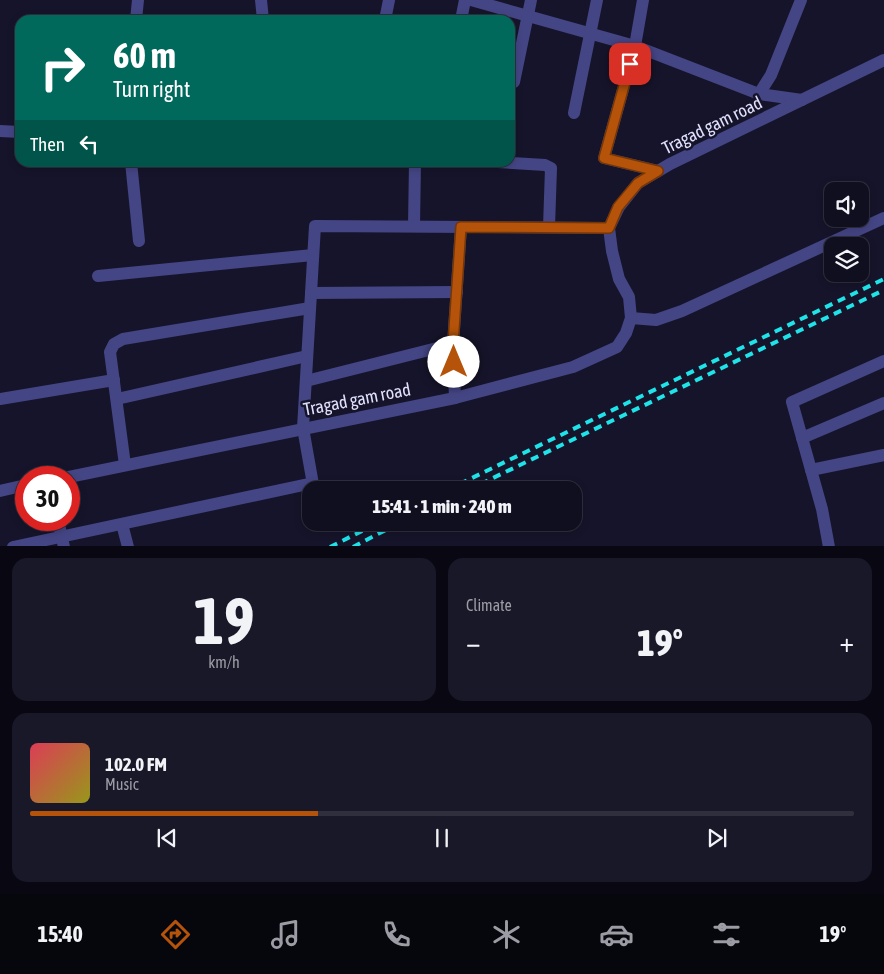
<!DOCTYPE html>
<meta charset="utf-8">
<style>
:root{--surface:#100f20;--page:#191829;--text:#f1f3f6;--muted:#9c9ca5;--line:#302f3e;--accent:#b45309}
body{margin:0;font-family:"Asap Condensed",sans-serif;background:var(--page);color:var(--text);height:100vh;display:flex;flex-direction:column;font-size:19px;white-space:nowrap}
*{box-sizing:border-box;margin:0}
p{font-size:16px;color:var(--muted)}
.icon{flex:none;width:28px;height:28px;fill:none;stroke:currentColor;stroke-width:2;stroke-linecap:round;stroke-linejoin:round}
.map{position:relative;height:546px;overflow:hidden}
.side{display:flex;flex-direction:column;gap:12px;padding:12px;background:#090812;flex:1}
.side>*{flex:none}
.top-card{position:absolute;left:15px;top:15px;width:500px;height:152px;border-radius:15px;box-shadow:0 2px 8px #0003,0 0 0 1px var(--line);background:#00695c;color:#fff;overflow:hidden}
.controls{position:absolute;left:824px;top:182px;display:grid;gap:10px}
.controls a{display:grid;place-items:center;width:45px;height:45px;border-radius:10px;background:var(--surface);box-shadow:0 2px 8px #0003,0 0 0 1px var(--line);font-size:25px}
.speed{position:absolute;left:15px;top:466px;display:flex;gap:10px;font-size:25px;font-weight:700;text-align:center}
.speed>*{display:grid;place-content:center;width:65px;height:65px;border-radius:50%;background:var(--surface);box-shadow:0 2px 8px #0003,0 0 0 1px var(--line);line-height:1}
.speed .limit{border:8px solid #d22;background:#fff;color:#111}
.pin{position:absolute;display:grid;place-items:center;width:42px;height:42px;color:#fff;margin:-21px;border-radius:10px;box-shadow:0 2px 8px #0006}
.me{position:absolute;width:55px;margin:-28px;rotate:0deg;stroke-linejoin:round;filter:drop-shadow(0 0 4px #0008)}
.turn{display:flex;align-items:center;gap:18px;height:105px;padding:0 15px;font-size:22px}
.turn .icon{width:65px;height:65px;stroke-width:2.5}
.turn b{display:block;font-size:35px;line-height:42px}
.then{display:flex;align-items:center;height:48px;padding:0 15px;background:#0003;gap:10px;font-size:19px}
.big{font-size:38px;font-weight:800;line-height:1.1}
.side .widget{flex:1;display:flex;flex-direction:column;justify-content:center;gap:8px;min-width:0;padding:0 18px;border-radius:15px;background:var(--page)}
.side .dial{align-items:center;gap:0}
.dial b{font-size:65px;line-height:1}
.song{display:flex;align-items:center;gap:15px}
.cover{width:60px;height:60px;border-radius:8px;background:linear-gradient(135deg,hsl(350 70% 55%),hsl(60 70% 35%))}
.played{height:5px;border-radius:2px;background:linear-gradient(90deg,var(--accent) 35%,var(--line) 35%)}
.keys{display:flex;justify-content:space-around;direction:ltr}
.heat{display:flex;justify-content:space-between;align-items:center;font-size:28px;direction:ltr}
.side .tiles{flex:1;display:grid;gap:12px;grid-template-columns:1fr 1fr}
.widget:last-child{grid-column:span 2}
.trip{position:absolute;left:302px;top:481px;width:280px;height:50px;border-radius:15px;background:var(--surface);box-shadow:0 2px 8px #0003,0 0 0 1px var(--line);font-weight:800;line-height:50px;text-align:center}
.tab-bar{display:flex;height:80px;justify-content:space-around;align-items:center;background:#06060d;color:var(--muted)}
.tab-bar .icon{width:35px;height:35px}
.tab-bar .selected{color:var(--accent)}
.tab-bar b{font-size:22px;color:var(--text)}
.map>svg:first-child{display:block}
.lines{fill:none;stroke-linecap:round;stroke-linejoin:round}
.minor{stroke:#444584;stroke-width:12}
.rail{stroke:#1ee3e9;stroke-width:4;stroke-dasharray:8 6;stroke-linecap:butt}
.route-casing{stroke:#753606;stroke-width:12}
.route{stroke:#b45309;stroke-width:9}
.labels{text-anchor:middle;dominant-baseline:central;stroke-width:5;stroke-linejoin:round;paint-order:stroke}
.street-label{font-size:18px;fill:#e1e0fc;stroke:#16142a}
</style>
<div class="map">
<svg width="884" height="547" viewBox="0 0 884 547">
<rect width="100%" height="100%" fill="#16142a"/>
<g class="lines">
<!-- minor -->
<g class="minor">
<path d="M261,0L263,20"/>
<path d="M471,0L635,46L604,158L658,171"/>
<path d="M643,0L635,46L759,94L802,100"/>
<path d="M136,20L138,0"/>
<path d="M385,20L389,0"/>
<path d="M461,20L465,0"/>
<path d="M514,82L531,0"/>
<path d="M759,94L771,75L801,0"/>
<path d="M574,113L597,0"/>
<path d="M0,131L20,132"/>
<path d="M131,162L139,241"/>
<path d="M498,162L545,165L551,168L549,227"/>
<path d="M414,226L415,162"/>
<path d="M98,276L313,255"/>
<path d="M311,293L457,292"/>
<path d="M631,318L656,320L682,311L884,218"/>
<path d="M306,381L453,344"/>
<path d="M455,398L453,344L461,227"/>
<path d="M0,399L114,380"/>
<path d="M117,399L307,356"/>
<path d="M802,438L884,403"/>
<path d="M125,465L110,352L114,344L123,339L310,308"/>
<path d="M811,470L884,455"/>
<path d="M64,478L455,398L573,367L617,347L626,333L631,318L629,297L619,279L612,251L609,228L619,207L638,183L670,164L884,60"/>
<path d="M314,490L303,428L315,226L609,228"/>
<path d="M0,491L26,485"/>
<path d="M58,520L64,547"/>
<path d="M122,524L128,547"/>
<path d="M13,547L313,483"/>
<path d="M829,547L822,509L792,402L884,361"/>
</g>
<!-- rail -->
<g class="rail">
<path d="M447,490L884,279"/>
<path d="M468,490L884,290"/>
<path d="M330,547L380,522"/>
<path d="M353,547L401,522"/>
</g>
</g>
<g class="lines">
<defs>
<path id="route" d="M454,362L453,344L461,227L609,228L618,207L638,183L658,171L604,158L630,64"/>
</defs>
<!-- route casing -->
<use href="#route" class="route-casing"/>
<!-- route -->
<use href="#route" class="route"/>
</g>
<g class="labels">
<!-- street labels -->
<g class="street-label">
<text transform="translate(712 125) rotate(-26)">Tragad gam road</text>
<text transform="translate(357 399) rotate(-11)">Tragad gam road</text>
</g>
</g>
</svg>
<div class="controls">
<a><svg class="icon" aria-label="sound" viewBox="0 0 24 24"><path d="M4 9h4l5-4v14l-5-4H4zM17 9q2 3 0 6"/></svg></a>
<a><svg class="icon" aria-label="layers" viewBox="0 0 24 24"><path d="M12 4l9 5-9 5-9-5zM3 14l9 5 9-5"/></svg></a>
</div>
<div class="speed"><div class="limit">30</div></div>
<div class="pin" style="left:630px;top:64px;background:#d93025"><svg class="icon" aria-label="arrive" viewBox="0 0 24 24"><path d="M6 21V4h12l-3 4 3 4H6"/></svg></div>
<svg class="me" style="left:454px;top:362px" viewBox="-20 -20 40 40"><circle r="19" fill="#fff"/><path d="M0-13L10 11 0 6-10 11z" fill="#b45309"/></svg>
<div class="trip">15:41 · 1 min · 240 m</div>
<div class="top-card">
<div class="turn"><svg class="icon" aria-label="right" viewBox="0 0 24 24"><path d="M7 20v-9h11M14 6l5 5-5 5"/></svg><div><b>60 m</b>Turn right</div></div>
<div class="then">Then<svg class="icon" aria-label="left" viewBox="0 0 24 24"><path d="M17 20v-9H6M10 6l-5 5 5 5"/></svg></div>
</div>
</div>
<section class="side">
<div class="tiles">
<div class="widget dial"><b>19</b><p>km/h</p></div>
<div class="widget"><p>Climate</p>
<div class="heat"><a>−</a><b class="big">19°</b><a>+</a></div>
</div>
<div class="widget">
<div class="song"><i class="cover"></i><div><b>102.0 FM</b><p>Music</p></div></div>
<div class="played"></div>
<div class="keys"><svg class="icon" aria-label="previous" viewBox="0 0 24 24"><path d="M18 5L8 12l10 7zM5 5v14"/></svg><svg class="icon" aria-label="pause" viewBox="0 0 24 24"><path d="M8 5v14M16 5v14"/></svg><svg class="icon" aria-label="next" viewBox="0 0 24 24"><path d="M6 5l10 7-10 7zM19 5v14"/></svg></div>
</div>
</div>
</section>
<nav class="tab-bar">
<b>15:40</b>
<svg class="icon selected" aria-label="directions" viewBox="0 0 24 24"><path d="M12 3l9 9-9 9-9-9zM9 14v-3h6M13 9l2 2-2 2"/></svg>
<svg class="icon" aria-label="music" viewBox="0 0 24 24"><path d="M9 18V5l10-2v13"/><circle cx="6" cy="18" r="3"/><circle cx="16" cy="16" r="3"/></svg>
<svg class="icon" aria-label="phone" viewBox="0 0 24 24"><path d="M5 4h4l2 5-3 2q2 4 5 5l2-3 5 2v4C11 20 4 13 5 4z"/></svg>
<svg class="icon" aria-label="climate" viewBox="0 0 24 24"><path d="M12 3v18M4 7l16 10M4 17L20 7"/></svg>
<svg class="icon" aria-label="car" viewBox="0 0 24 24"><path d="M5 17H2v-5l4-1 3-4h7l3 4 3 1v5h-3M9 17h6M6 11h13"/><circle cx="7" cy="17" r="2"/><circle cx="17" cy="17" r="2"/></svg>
<svg class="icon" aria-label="filters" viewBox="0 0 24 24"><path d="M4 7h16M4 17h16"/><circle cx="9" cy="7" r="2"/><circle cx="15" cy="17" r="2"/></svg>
<b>19°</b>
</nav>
